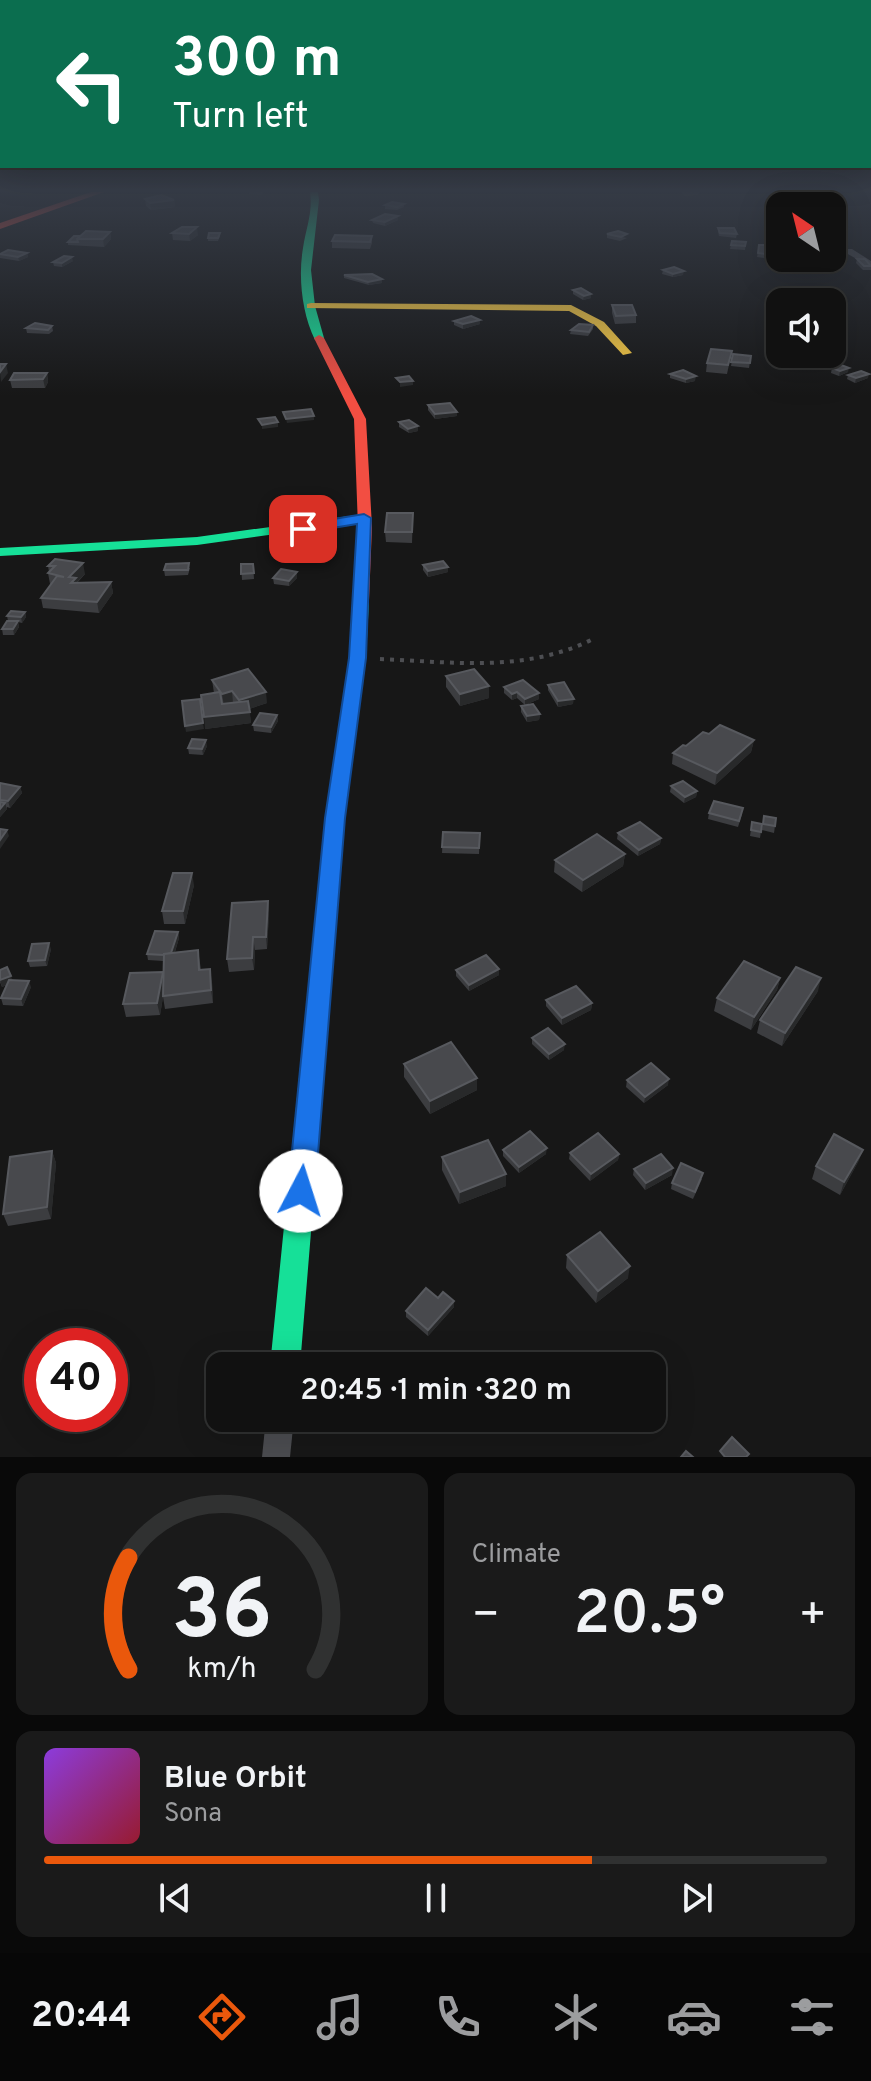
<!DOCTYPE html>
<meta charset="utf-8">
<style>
:root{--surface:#111;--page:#1a1a1a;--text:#f1f3f6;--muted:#9c9d9f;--line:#303131;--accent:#ea580c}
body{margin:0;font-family:Overpass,sans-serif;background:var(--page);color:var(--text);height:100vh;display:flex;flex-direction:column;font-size:30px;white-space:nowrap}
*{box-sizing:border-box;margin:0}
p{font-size:26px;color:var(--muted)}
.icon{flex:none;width:44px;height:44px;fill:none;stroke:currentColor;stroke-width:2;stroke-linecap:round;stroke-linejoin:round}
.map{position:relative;height:1457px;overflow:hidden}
.details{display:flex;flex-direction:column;gap:16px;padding:16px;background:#090909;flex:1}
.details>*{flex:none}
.hud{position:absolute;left:0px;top:0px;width:872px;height:168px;box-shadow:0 8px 32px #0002,0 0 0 2px var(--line);background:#0b6e4f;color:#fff;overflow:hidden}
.needle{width:52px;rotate:325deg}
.buttons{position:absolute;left:766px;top:192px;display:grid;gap:16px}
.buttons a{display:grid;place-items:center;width:80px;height:80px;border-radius:16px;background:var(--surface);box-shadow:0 8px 32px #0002,0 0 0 2px var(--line);font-size:40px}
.speed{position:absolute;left:24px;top:1328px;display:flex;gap:16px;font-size:40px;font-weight:700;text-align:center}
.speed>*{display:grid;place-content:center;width:104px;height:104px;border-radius:50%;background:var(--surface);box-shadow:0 8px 32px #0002,0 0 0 2px var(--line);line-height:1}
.speed .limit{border:12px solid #d22;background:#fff;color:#111}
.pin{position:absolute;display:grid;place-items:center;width:68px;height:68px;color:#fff;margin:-34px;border-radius:16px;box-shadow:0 4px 12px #0006}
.me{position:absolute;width:88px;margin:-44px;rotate:5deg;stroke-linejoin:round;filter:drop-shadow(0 0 6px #0008)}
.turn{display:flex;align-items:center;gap:28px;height:168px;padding:0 40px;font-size:36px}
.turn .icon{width:104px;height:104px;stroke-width:2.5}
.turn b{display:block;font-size:56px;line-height:68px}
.big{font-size:60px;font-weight:600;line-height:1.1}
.details .tile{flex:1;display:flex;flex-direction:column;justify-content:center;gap:12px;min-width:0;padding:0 28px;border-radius:16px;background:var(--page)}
.details .dial{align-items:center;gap:0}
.dial svg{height:208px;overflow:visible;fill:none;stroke:var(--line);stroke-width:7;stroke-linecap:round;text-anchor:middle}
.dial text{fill:var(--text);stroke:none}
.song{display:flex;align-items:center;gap:24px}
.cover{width:96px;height:96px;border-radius:12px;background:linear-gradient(135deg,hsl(270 70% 55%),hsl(350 70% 35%))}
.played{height:8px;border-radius:4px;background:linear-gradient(90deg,var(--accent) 70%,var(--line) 70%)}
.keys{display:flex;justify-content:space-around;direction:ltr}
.heat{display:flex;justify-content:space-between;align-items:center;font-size:44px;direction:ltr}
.details .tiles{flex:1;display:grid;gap:16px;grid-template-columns:1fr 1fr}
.tile:last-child{grid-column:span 2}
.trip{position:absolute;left:206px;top:1352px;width:460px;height:80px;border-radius:16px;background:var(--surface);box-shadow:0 8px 32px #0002,0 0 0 2px var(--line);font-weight:600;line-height:80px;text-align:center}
.menu{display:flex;height:128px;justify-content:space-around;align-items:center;background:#070707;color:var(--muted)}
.menu .icon{width:56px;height:56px}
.menu .on{color:var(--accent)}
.menu b{font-size:36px;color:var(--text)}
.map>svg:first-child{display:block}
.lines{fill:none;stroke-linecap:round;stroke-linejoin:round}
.path{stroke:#4d4e52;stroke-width:4;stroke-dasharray:4 6;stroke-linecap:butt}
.street{fill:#4b4c50;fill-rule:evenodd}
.fast{fill:#16e098;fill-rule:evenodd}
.slow{fill:#ffcf43;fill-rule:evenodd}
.jam{fill:#f24e42;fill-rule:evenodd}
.wall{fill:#3c3d40}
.shaded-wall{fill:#28292a}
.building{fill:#48494d;stroke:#57595e;stroke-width:2}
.route{fill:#1a73e8;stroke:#114b97;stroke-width:2}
</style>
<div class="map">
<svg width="871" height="1457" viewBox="0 0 871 1457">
<rect width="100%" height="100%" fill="#171717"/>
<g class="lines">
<!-- path -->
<path class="path" d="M380,659C453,662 525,673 593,639"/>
<!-- street -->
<g class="street">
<path d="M846,249H852L871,261V267L846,253Z"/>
<path d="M266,1418H294L290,1457H262Z"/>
</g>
<!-- fast -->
<g class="fast">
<path d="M310,192H318L319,200L311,270L315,306L324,338L319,341L315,340C302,314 298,277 303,248C306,228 313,212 310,192Z"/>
<path d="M364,514L371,518L369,521L197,545L0,556V548L197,537Z"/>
<path d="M361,595L369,600L366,658L345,818L300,1366H270L325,818L350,658L353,600Z"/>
</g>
<!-- slow -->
<path class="slow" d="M311,303L571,305L604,322L632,353L623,355L596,326L569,311L307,308V304Z"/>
<!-- jam -->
<g class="jam">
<path d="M91,192H104L0,229V223Z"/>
<path d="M319,335L324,338L366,419L372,527L369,600L361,605L353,600L358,527L354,419L314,338Z"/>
</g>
</g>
<!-- wall -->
<g class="wall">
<path d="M249,192H264L261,195L249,194Z"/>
<path d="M680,192H699L698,195L685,196Z"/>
<path d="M145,199L174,200L175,207L151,210L146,206Z"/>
<path d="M404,204V207L397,210L385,209V205Z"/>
<path d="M372,220H398L385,226L373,223Z"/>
<path d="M718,228L737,234L736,238L719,236L718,232Z"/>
<path d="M110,232L111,239L104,247L68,245V242L80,236Z"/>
<path d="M172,233L198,235L190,241L173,240Z"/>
<path d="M607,234L627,238L620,241L607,238Z"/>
<path d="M220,236L218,241H208V238Z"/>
<path d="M372,236V243L370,249L332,248V241Z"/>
<path d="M732,241L746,242L745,250L730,249Z"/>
<path d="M759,245H767L765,258L757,257Z"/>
<path d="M0,253H27L28,257L19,261L0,258Z"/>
<path d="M810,258H832L836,271L828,272L809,268Z"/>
<path d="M857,259L871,266V270H863L856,263Z"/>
<path d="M73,261L62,267L54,266L53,262Z"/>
<path d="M663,270L683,275L673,277L662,274Z"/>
<path d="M344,275L382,283L369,285L344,278Z"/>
<path d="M573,290L591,298L583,300L573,294Z"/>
<path d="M612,305L636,315V323L615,324L612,313Z"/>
<path d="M480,320V324L463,329L454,325V321Z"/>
<path d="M593,325V329L588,336L570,334L571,330Z"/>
<path d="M52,326L53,331L49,334L27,333L26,328Z"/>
<path d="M732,351L727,374L706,372L707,363Z"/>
<path d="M733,354L751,356L749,368L731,366Z"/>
<path d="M832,368L848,372L839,376L831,373Z"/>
<path d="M47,373L48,382L45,388H12L10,380Z"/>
<path d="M670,374L695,381L686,383L670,378Z"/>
<path d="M848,375L868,378L855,383L847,379Z"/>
<path d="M428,405L457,412V416L435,419L428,410Z"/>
<path d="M399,422L418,431L409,433L399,427Z"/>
<path d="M413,513L412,543L386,542L385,532Z"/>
<path d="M332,534L333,544L317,545L315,535Z"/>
<path d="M241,564H253L254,579L242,580Z"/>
<path d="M423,565L448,567V572L428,577L423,570Z"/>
<path d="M48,566L85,574L77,583L111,582L113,593L99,613L43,608L41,598L51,584H50L48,573L49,572Z"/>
<path d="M190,568L188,575L165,576L164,570Z"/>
<path d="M273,578H297L289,586L274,584Z"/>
<path d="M25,612L26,617L22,623L18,622L19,627L14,635H3L2,629L8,621L7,616Z"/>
<path d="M446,676L489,686V698L460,706L446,687Z"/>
<path d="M212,680L267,703L249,709L251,723L205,729L214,693Z"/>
<path d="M548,685L573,704L558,707L548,690Z"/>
<path d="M504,687L539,699L525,705L517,698L512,700L504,693Z"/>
<path d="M521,706L540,714L539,720L527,722L521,712Z"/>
<path d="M277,715L278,721L271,733L254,731L253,725Z"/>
<path d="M709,734L754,740L751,752L715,785L672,764L673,753Z"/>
<path d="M207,746L203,755L189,754L188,748Z"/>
<path d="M0,783L20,787L22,793L10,808L7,807V809L0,817Z"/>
<path d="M671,786L697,791L696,797L684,803L670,792Z"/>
<path d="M709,813L742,814L738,827L708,819Z"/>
<path d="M764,816L775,826L774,833L762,830Z"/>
<path d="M752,822L762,824L760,838L750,836Z"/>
<path d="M443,832L480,833L479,854L442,853Z"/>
<path d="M618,833L661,838L660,844L638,856L617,839Z"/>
<path d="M625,854L623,866L582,892L554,872L555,860Z"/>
<path d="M194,885L185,924H164L162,911Z"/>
<path d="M268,901L269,913L267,949L255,950L254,970L229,972L227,959Z"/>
<path d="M178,932L179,938L175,952L198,950L201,970L212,982L213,1003L165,1009L163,997L160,1015L126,1017L123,1004L163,976V961L148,960L147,954Z"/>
<path d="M51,949L47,966L30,967L28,961Z"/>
<path d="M0,970L12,980L31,987L23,1006L3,1005L1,998L7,985L2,987L0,982Z"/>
<path d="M456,970L499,975L469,991L456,976Z"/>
<path d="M780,978L777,990L751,1030L714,1011L717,998Z"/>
<path d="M818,991L782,1046L757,1033L760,1020Z"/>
<path d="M546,1000L592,1003L591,1010L562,1025L546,1006Z"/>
<path d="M532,1038L564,1050L549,1060L532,1044Z"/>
<path d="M404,1064L477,1078V1090L430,1114L404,1077Z"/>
<path d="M627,1080L668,1085L644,1103L626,1087Z"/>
<path d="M503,1150L546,1154L519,1173L503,1156Z"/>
<path d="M863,1150L858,1162L840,1195L812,1179L816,1166Z"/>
<path d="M52,1151L56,1163L51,1219L8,1226L3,1214Z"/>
<path d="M570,1153L619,1154L618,1160L590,1181L569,1159Z"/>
<path d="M442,1157L506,1186L459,1204L442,1170Z"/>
<path d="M634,1169L672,1175L645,1190L633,1175Z"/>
<path d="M702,1179L693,1199L671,1189L672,1183Z"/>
<path d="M567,1255L628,1278L596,1303L566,1268Z"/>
<path d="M438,1298L454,1301V1307L428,1336L406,1317V1311Z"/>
</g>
<!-- shaded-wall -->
<g class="shaded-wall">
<path d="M174,200L175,207L151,210L150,203Z"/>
<path d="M398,216V220L385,226V222Z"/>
<path d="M197,227L198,235L190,241L189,234Z"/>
<path d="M110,232L111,239L104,247L103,239Z"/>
<path d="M27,253L28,257L19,261L18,257Z"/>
<path d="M72,257L73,261L62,267V263Z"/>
<path d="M837,263L836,271L828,272L829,265Z"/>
<path d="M684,271L683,275L673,277V274Z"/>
<path d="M382,279V283L369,285L368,282Z"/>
<path d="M591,294V298L583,300L584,296Z"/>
<path d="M480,320V324L463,329V324Z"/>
<path d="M6,364L8,373L1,382L0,372Z"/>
<path d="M849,368L848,372L839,376L840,371Z"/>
<path d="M47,373L48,382L45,388L43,379Z"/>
<path d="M869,374L868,378L855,383L856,378Z"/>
<path d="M696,376L695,381L686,383V379Z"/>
<path d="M413,381V385L400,387V382Z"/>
<path d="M457,412V416L435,419V414Z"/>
<path d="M314,416V420L287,423L286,419Z"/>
<path d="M278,422V427L262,429V425Z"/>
<path d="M418,426V431L409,433L408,429Z"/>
<path d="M83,563L85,574L77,582L78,588L73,594L69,577Z"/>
<path d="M448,567V572L428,577V571Z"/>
<path d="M297,572V578L289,586V581Z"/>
<path d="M111,582L113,593L99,613L97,602Z"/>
<path d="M25,612L26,617L22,623L21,617Z"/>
<path d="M18,621L19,627L14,635L13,629Z"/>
<path d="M489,686V698L460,706V694Z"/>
<path d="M232,691L233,703L224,706L222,694Z"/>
<path d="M266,692L267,703L240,712L239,700Z"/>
<path d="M517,692V698L512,700V694Z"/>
<path d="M539,693V699L525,705V699Z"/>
<path d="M574,699L573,704L558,707V701Z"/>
<path d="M250,712L251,723L205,729L204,717Z"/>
<path d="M540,714L539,720L527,722V716Z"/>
<path d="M277,715L278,721L271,733V727Z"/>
<path d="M203,723L204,729L186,732L185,726Z"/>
<path d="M206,740L207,746L203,755L202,749Z"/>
<path d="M754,740L751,752L715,785L717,773Z"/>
<path d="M20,787L22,793L10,808L8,801Z"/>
<path d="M697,791L696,797L684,803L685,797Z"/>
<path d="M5,803L7,809L0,817V809Z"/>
<path d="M7,830L9,836L0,849V840Z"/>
<path d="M661,838L660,844L638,856L639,850Z"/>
<path d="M625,854L623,866L582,892L583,880Z"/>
<path d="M192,873L194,885L185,924L183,911Z"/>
<path d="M268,901L269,913L267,949L266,937Z"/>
<path d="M178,932L179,938L172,961L171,955Z"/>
<path d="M253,937L255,950L254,970L252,958Z"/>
<path d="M49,943L51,949L47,966L45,960Z"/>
<path d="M210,969L212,982L213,1003L211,990Z"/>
<path d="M499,969V975L469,991V985Z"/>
<path d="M163,972L165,985L160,1015L157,1003Z"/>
<path d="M11,976L13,982L2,987L0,980Z"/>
<path d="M780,978L777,990L751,1030L754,1017Z"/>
<path d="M821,978L818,991L782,1046L785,1033Z"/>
<path d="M29,981L31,987L23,1006L21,999Z"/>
<path d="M592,1003L591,1010L562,1025V1018Z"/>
<path d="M565,1044L564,1050L549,1060V1054Z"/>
<path d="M477,1078V1090L430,1114V1101Z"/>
<path d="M669,1079L668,1085L644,1103L645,1097Z"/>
<path d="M547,1148L546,1154L519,1173V1167Z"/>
<path d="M863,1150L858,1162L840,1195L844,1182Z"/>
<path d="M52,1151L56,1163L51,1219L47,1207Z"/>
<path d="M619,1154L618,1160L590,1181L591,1174Z"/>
<path d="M673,1168L672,1175L645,1190L646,1183Z"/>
<path d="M506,1174V1186L459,1204L460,1192Z"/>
<path d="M630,1266L628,1278L596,1303L598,1291Z"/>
<path d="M454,1301V1307L428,1336V1330Z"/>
</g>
<!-- building -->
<g class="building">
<path d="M161,195L174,200L150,203L145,199Z"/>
<path d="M392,202L404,204L397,207L385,205Z"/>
<path d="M385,214L398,216L385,222L372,220Z"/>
<path d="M182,227H197L189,234L172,233Z"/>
<path d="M718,228H734L737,234L720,233Z"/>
<path d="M86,231L110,232L103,239H77Z"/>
<path d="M618,231L627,234L621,237L607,234Z"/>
<path d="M209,233H220L218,238H208Z"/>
<path d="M335,235L372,236L370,242L332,241Z"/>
<path d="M74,236H80L77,239L78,242H68Z"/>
<path d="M732,241L746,242L745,246L731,245Z"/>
<path d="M759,245H767L765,254L758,253Z"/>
<path d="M8,250L27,253L18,257L0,254Z"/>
<path d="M64,256L72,257L62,263L53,262Z"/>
<path d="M810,258H837V263L829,265L810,261Z"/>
<path d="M857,259H865L871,266H864Z"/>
<path d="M674,267L684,271L673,274L663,270Z"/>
<path d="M372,274L382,279L368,282L344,275Z"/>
<path d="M581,288L591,294L584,296L573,290Z"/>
<path d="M612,305H632L636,315L616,316Z"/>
<path d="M471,316L480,320L463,324L454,321Z"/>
<path d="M35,323L52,326L48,330L26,328Z"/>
<path d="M579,324L593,325L589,332L571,330Z"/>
<path d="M711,349L732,351L728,365L707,363Z"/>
<path d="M733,354L751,356L750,363L731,362Z"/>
<path d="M0,364H6L0,372Z"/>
<path d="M841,365L849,368L840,371L832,368Z"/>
<path d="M683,370L696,376L686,379L670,374Z"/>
<path d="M861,371L869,374L856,378L848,375Z"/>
<path d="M14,373H47L43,379L10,380Z"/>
<path d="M409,376L413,381L400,382L396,378Z"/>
<path d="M450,403L457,412L435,414L428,405Z"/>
<path d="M311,409L314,416L286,419L283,412Z"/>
<path d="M275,417L278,422L262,425L258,419Z"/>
<path d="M409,420L418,426L408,429L399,422Z"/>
<path d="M387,513H413L412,532H385Z"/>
<path d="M332,534L333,538L316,540L315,535Z"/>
<path d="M55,559L83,563L69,577L76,578L71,583L111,582L97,602L41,598L57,576L64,577L48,573L55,566H48Z"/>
<path d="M443,561L448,567L428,571L423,565Z"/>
<path d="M189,563L188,570H164L166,564Z"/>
<path d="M241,564H253L254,573L241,574Z"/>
<path d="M281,569L297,572L289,581L273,578Z"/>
<path d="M11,611L25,612L21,617L7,616Z"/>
<path d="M7,621H18L13,629H2Z"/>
<path d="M248,669L266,692L239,700L232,691L222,694L212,680Z"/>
<path d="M474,669L489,686L460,694L446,676Z"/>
<path d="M523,680L539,693L525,699L517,692L512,694L504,687Z"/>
<path d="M564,682L574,699L558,701L548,685Z"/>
<path d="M220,692L222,704L248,701L250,712L204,717L201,695Z"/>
<path d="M200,699L203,723L185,726L182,701Z"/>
<path d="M533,704L540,714L527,716L521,706Z"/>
<path d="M260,713L277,715L271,727L253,725Z"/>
<path d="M720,725L754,740L717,773L673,753L683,745L686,746L703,732L709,734Z"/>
<path d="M192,739L206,740L202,749L188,748Z"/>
<path d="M683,781L697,791L685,797L671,786Z"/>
<path d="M0,783L20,787L8,801L0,800Z"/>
<path d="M714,801L743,808L739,821L709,813Z"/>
<path d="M0,802L5,803L0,809Z"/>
<path d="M764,816L776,818L775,826L763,824Z"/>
<path d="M640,822L661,838L639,850L618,833Z"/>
<path d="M752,822L762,824L761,832L751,830Z"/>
<path d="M0,829L7,830L0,840Z"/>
<path d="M443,832L480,833L479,848L442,847Z"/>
<path d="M597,834L625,854L583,880L555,860Z"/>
<path d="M173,873H192L183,911H162Z"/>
<path d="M268,901L266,937H253L252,958L227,959L232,903Z"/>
<path d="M155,931L178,932L171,953L164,955L147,954Z"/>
<path d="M49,943L45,960L28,961L32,944Z"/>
<path d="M198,950L199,970L210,969L211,990L163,996L164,954Z"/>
<path d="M486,955L499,969L469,985L456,970Z"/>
<path d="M744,961L780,978L754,1017L717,998Z"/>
<path d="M7,967L11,976L0,980V970Z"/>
<path d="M796,967L821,978L785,1033L760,1020Z"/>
<path d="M163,972L157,1003L123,1004L130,973Z"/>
<path d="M9,980L29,981L21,999L1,998Z"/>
<path d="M576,986L592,1003L562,1018L546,1000Z"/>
<path d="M548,1028L565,1044L549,1054L532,1038Z"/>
<path d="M451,1042L477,1078L430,1101L404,1064Z"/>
<path d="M651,1063L669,1079L645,1097L627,1080Z"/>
<path d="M530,1131L547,1148L519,1167L503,1150Z"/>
<path d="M598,1133L619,1154L591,1174L570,1153Z"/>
<path d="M834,1134L863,1150L844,1182L816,1166Z"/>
<path d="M488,1140L506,1174L460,1192L442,1157Z"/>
<path d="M52,1151L47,1207L3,1214L10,1157Z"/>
<path d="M661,1154L673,1168L646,1183L634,1169Z"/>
<path d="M681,1163L703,1173L695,1192L672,1183Z"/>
<path d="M600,1232L630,1266L598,1291L567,1255Z"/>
<path d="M426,1288L438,1298L443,1292L454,1301L428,1330L406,1311Z"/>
<path d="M408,1352L421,1366H393Z"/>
<path d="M732,1437L749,1454L746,1457H725L720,1451Z"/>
<path d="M686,1451L693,1457H681Z"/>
</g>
<!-- sky -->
<linearGradient id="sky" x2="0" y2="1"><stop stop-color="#0d0d0d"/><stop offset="0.48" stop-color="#363c47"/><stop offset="1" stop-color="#363c47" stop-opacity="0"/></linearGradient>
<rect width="871" height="396" fill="url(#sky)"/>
<!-- route -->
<path class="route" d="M364,514L371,518L366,658L345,818L315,1191L311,1200L301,1203L292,1200L288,1191L325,818L349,658L357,524L303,533L296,529L303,524Z"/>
</svg>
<div class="buttons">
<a><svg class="needle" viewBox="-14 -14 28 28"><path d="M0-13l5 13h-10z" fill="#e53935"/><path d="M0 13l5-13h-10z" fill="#9c9d9f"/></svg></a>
<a><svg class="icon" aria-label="sound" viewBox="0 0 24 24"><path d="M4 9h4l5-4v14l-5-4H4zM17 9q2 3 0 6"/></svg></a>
</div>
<div class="speed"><div class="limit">40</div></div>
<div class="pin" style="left:303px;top:529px;background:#d93025"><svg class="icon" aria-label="arrive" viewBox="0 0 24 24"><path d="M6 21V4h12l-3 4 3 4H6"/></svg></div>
<svg class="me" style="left:301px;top:1191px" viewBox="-20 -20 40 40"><circle r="19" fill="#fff"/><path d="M0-13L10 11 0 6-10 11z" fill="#1a73e8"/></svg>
<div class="trip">20:45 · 1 min · 320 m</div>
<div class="hud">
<div class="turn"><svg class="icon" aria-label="left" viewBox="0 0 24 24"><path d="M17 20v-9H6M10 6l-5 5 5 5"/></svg><div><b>300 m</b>Turn left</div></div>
</div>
</div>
<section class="details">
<div class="tiles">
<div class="tile dial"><svg viewBox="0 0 100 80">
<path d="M14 69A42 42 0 1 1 86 69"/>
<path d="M14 69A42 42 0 0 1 14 26" stroke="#ea580c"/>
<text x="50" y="56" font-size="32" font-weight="700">36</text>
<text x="50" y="72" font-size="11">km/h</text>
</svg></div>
<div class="tile"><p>Climate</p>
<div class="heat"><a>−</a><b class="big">20.5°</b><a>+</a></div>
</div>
<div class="tile">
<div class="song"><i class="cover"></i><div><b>Blue Orbit</b><p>Sona</p></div></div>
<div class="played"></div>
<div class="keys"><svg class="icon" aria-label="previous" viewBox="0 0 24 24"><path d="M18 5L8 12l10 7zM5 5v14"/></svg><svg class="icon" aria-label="pause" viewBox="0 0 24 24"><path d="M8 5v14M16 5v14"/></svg><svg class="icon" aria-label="next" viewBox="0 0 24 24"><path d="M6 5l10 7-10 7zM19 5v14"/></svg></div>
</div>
</div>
</section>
<nav class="menu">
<b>20:44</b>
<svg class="icon on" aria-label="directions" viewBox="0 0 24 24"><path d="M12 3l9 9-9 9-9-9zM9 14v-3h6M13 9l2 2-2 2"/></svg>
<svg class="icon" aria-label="music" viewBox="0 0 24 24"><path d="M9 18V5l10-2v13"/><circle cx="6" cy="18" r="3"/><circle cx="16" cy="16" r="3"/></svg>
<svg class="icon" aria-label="phone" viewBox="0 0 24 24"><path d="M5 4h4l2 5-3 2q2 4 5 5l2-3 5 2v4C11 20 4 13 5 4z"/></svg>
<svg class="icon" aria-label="climate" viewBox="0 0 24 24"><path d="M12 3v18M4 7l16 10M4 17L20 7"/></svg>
<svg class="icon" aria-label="car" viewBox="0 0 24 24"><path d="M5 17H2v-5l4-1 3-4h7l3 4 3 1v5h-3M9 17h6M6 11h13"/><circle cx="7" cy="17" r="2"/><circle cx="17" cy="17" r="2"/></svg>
<svg class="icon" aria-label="filters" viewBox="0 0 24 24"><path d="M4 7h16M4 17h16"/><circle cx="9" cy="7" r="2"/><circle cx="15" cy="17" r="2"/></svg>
</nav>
